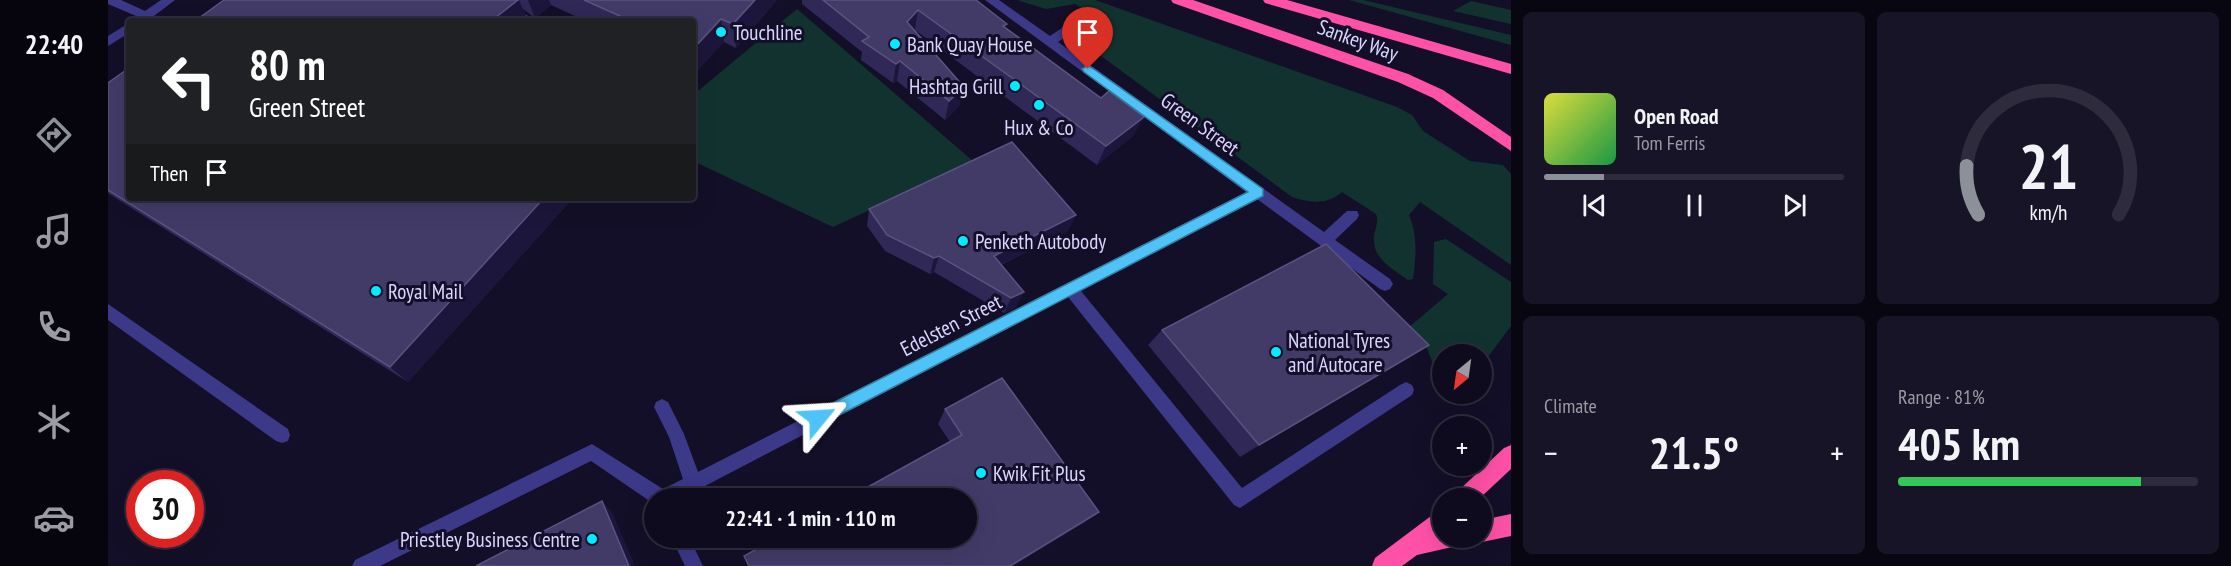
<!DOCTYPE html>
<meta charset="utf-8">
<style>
:root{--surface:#0e0b1e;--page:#171427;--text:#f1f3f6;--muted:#9b9ba4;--line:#2e2b3c;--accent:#8c9099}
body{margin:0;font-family:"PT Sans Narrow",sans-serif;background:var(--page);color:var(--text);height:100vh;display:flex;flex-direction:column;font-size:22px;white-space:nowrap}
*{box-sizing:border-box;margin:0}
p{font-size:20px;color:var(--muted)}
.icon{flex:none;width:33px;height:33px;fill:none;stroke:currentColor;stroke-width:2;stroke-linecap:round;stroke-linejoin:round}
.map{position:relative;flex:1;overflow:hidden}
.panel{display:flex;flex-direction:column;gap:12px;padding:12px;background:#080610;width:720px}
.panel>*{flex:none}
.banner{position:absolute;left:18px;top:18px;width:570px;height:183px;border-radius:6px;box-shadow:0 6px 24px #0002,0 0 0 2px var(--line);background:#202124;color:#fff;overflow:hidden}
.needle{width:39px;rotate:209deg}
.buttons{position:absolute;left:1324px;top:344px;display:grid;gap:12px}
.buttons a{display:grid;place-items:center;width:60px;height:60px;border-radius:50%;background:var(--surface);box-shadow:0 6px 24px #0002,0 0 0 2px var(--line);font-size:30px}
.speed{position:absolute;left:18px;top:470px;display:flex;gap:12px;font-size:30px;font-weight:700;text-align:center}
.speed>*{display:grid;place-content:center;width:78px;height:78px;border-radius:50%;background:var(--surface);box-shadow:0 6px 24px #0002,0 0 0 2px var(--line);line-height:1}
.speed .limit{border:9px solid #d22;background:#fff;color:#111}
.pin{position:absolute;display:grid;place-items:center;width:51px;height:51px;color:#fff;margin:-62px -26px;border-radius:50% 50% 50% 0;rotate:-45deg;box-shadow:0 0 6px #0007}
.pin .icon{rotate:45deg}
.me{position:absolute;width:66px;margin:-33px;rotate:63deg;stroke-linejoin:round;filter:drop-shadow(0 0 4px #0008)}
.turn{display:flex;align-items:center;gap:21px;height:126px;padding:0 24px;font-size:27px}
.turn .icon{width:78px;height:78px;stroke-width:2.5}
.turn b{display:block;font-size:42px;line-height:51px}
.then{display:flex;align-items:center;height:57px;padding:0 24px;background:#0003;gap:12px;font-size:22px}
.big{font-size:45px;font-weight:700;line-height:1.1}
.panel .tile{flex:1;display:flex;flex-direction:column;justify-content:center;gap:9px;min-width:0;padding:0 21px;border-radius:9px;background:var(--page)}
.panel .dial{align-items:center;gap:0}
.dial svg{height:156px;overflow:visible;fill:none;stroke:var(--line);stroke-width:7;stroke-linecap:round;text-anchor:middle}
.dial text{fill:var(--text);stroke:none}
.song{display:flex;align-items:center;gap:18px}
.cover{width:72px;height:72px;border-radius:9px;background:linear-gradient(135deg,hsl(60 70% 55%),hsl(140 70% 35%))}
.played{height:6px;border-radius:3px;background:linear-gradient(90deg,var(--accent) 20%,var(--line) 20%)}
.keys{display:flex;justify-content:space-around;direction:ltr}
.heat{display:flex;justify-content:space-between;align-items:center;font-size:33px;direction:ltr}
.charge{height:9px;border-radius:4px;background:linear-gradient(90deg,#34c759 81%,var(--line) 0)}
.panel .tiles{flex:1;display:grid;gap:12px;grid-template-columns:repeat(2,1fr)}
.trip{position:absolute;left:536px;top:488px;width:333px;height:60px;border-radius:30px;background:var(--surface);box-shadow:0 6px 24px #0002,0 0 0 2px var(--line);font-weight:700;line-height:60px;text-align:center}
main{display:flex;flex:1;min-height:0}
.tabs{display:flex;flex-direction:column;width:108px;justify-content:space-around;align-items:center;background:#06040c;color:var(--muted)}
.tabs .icon{width:42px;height:42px}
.tabs .active{color:var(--accent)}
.tabs b{font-size:27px;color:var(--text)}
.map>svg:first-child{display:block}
.green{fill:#123230}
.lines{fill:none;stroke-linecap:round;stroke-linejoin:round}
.minor{fill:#3b3988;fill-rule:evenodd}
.highway{fill:#ff51a8;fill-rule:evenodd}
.wall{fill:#302856}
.shaded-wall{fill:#1d163c}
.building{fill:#423b68;stroke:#5a5380;stroke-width:1.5}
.route{fill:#4fc3f7;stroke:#337fa1;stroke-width:1.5}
.poi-dot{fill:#02ebff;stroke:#130f28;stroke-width:2}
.labels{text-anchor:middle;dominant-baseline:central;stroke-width:6;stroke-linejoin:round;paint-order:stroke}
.poi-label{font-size:21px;fill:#dad6ff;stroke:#130f28;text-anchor:start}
.street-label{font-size:21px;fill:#dad6ff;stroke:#130f28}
</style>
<main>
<nav class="tabs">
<b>22:40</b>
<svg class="icon active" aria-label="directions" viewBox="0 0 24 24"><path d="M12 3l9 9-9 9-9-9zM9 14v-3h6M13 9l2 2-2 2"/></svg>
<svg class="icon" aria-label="music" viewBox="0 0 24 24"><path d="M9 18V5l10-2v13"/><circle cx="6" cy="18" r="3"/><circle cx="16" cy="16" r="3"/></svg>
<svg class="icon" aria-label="phone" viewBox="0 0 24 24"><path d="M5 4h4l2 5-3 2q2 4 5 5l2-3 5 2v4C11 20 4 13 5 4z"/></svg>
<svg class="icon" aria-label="climate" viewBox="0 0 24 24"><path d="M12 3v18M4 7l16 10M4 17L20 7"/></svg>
<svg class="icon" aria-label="car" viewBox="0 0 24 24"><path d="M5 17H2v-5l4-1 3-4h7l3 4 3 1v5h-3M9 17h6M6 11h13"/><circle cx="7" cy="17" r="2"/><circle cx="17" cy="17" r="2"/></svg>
</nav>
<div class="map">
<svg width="1403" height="566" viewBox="0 0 1403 566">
<rect width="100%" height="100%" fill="#130f28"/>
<!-- green -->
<g class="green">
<path d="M909,0H987L1289,107L1304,115L1315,131L1362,161L1395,165L1403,174V265L1312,202L1301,215C1310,237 1308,256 1305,279L1300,280C1285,269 1264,259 1266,237C1267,228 1271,223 1268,214L1234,192C1219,205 1202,203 1184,197L977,44L978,33L993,21L967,4L938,9Z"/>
<path d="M1241,0H1255L1403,35V45Z"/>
<path d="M1363,1L1403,10V24L1345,11Z"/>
<path d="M689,9L866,162L725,227L585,161V95Z"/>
<path d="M1338,239L1403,282V326L1374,365V354H1335V390L1317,343L1300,328L1340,294L1325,284L1326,242Z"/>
</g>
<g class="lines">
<!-- minor -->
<g class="minor">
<path d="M0,0H13L37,11L53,0H67L42,19L26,21L28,16L0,4Z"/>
<path d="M388,0H400L406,7L428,21C409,21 399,16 388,0Z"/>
<path d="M877,0H891L942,36L978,12H986V18L950,42L1216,232L1239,211H1249L1251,215L1249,219L1227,240L1282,279L1285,284L1282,289L1277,291L1272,289L1149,199L973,291L1134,488L1292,385L1298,382L1304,385L1306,390L1304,395L1132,508L1126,505L960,297L574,498H546V504L483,461L272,566H244L247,560L484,444L555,489L575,479L561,437L546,407L548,402L554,399L560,402L576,434L590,472L1138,192Z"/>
<path d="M21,23V33L0,46V36Z"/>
<path d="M0,304L180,429L182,435L180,441L174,443L168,441L0,320Z"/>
<path d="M563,537H581L595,566H577Z"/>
</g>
<!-- highway -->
<g class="highway">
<path d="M1063,0H1085L1300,74L1335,90L1403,137V151L1325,98L1290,82L1065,3Z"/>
<path d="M1155,0H1179L1403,64V74L1157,3Z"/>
<path d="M1403,445V469L1372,498H1347L1350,491L1396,448Z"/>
<path d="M1335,507V537H1356L1353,545L1309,555L1294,566H1264L1267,558Z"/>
<path d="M1403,514V536L1374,542L1366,539L1374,537V520Z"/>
</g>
</g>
<!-- wall -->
<g class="wall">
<path d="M116,0H669L628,48L616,42L585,21H478L443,5L427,18L415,9L420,21H87Z"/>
<path d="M694,0H868L898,28L1026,135L989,165L807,30L856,87L851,106L837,120L789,81L785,83L753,60L754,52L694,4Z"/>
<path d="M0,83L21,198H465L300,382L9,199L0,193Z"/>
<path d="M761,209L968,215L959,231L893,265L908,307L896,313L826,272L822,274L777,251L759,226Z"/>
<path d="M1054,330L1321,345L1132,457L1040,345Z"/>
<path d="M837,409L991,512L977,522L905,566H640L636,556L842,442L830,424Z"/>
</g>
<!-- shaded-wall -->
<g class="shaded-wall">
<path d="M410,0H411L420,21H383Z"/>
<path d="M420,0H441L443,5L427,18Z"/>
<path d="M647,0H669L628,48L625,24Z"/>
<path d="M810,10L807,30L796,42L799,22Z"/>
<path d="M613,19L616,42L585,76V49Z"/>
<path d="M792,61L789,81L785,83L788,64Z"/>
<path d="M856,87L851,106L837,120L841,101Z"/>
<path d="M1036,117L1026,135L989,165L998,146Z"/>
<path d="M436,198H465L300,382L282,367Z"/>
<path d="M968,215L959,231L880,271L886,256Z"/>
<path d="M831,256L826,272L822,274L826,258Z"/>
<path d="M916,292L908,307L896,313L903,298Z"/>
<path d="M1321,345L1296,360L1132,457L1151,445Z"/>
<path d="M494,501L504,512L527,566H521Z"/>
<path d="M991,512L977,522L905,566H902Z"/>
</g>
<!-- building -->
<g class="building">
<path d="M116,0H410L383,21H87Z"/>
<path d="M476,0H647L625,24L613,19L585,49V21H506L512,16Z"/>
<path d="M715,0H868L899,24L895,26L993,98L1001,91L1036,117L998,146L810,10L799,22L856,87L841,101L792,61L788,64L754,41L761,37Z"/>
<path d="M21,68V198H436L282,367L0,190V83Z"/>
<path d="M904,142L968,215L886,256L916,292L903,298L831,256L826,258L779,235L761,209Z"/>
<path d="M1218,244L1321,345L1151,445L1054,330Z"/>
<path d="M894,378L991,512L902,566H641L636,556L670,537H858V498H740L854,435L837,409Z"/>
<path d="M494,501L521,566H368Z"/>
</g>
<!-- route -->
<path class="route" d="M980,65L1155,189V196L716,423H705L703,418L705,413L1140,192L976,72L974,69Z"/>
<!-- markers -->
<g class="poi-dot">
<circle cx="613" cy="32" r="6"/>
<circle cx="787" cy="44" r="6"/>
<circle cx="907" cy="86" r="6"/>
<circle cx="931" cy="105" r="6"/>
<circle cx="855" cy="241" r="6"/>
<circle cx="268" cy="291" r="6"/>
<circle cx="1168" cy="352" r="6"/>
<circle cx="873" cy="473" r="6"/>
<circle cx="484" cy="539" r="6"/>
</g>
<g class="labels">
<!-- poi labels -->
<g class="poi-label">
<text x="625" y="32">Touchline</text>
<text x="799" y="44">Bank Quay House</text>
<text x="895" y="86" text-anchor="end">Hashtag Grill</text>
<text x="931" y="127" text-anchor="middle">Hux &amp; Co</text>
<text x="867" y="241">Penketh Autobody</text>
<text x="280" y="291">Royal Mail</text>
<text x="1180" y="340">National Tyres<tspan x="1180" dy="24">and Autocare</tspan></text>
<text x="885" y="473">Kwik Fit Plus</text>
<text x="472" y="539" text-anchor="end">Priestley Business Centre</text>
</g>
<!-- street labels -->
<g class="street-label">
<text transform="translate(1250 40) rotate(20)">Sankey Way</text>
<text transform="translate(1092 124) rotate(36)">Green Street</text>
<text transform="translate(843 325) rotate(-27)">Edelsten Street</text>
</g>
</g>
</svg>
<div class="buttons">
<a><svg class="needle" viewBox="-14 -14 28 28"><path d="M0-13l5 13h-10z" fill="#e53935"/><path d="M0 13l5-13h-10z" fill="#9b9ba4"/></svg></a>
<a>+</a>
<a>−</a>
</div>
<div class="speed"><div class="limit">30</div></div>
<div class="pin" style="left:980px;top:69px;background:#d93025"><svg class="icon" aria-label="arrive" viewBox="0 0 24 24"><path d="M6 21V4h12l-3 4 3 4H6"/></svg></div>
<svg class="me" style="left:710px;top:418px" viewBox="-20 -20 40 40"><path d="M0-17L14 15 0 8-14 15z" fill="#4fc3f7" stroke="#fff" stroke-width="4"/></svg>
<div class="trip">22:41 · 1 min · 110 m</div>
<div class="banner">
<div class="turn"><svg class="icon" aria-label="left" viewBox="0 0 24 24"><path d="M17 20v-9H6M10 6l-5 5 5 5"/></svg><div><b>80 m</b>Green Street</div></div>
<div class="then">Then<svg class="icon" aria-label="arrive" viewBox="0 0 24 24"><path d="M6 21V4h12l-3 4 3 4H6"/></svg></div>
</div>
</div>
<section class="panel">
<div class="tiles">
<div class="tile">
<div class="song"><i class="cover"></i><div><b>Open Road</b><p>Tom Ferris</p></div></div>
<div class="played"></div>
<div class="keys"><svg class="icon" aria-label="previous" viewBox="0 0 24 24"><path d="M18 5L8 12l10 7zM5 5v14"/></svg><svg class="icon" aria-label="pause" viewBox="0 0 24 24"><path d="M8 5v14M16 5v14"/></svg><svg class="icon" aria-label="next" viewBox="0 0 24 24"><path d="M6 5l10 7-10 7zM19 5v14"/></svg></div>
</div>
<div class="tile dial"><svg viewBox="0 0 100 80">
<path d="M14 69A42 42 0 1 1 86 69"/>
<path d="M14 69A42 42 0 0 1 8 44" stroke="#8c9099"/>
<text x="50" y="56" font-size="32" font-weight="700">21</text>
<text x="50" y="72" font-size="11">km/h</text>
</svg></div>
<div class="tile"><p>Climate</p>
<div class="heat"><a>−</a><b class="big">21.5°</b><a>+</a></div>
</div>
<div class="tile"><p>Range · 81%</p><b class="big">405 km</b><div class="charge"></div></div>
</div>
</section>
</main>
